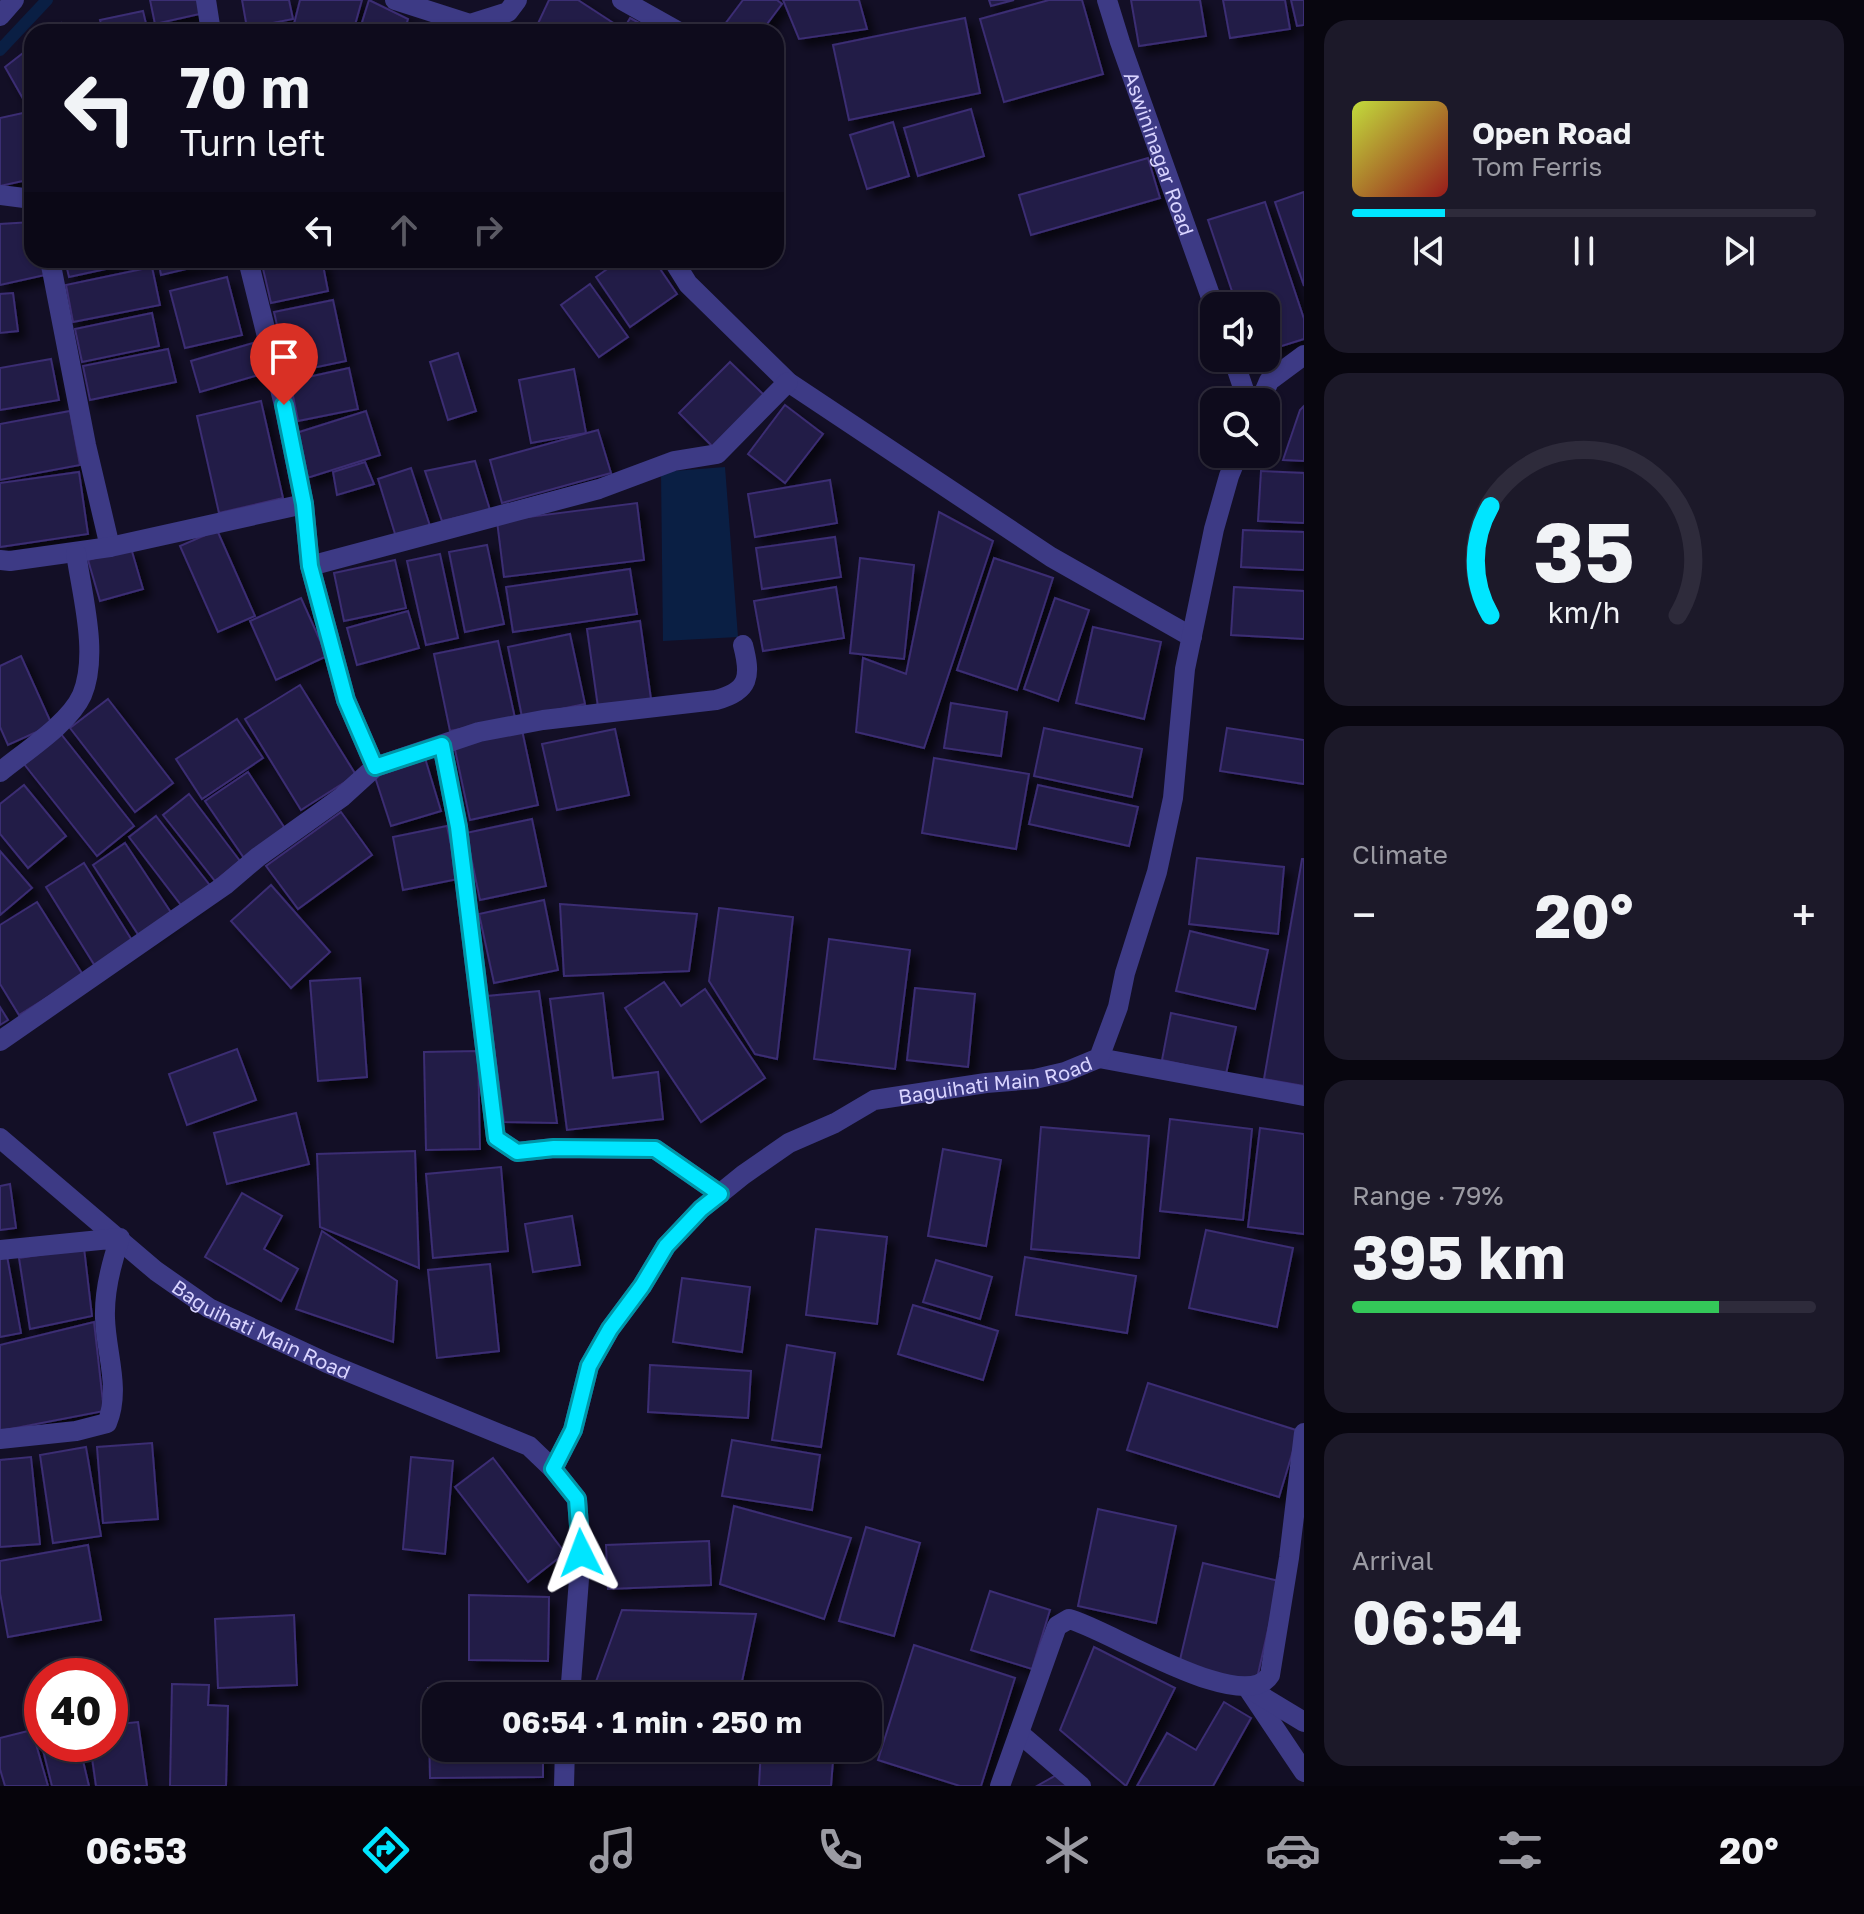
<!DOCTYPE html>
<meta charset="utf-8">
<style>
:root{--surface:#0e0b1c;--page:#1c1929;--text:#f1f3f6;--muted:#9b9ba3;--line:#2e2b3b;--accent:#00e5ff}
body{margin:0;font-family:"Golos Text",sans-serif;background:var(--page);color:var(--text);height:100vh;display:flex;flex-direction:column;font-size:30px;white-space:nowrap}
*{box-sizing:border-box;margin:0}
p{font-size:26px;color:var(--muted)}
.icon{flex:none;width:44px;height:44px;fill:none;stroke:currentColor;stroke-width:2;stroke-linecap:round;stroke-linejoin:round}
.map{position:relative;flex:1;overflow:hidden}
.drawer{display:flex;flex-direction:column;gap:20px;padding:20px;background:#08060f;width:560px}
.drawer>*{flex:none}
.top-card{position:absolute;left:24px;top:24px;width:760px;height:244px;border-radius:24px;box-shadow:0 2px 6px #0004,0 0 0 2px var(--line);background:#0e0b1c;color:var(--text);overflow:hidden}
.buttons{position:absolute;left:1200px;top:292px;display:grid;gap:16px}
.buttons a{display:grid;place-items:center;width:80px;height:80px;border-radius:16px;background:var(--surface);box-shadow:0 2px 6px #0004,0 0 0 2px var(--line);font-size:40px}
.speed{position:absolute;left:24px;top:1658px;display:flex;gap:16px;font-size:40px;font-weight:700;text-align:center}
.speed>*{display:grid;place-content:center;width:104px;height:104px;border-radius:50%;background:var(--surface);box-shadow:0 2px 6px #0004,0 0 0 2px var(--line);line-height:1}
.speed .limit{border:12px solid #d22;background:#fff;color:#111}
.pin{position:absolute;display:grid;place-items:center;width:68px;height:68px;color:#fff;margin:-82px -34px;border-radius:50% 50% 50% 0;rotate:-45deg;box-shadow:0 0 8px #0007}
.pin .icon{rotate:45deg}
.me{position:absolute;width:88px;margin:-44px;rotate:357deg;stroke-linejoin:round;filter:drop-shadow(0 0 6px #0008)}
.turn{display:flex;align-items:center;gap:28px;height:168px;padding:0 24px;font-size:36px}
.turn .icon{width:104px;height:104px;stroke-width:2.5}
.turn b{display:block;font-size:56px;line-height:68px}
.lanes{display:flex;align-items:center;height:76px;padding:0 24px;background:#0003;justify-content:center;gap:40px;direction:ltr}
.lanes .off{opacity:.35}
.big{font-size:60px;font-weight:700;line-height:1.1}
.drawer .card{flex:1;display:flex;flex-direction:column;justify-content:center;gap:12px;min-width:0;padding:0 28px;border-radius:24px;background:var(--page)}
.drawer .dial{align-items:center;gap:0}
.dial svg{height:208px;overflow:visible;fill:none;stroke:var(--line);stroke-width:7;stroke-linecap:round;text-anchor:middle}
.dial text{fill:var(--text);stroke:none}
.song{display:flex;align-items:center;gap:24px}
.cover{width:96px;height:96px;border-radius:12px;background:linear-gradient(135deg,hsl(70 70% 55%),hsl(0 70% 35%))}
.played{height:8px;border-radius:4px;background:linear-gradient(90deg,var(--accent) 20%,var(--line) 20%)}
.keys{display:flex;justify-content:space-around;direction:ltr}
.heat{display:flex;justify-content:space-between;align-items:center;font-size:44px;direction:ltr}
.charge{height:12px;border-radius:6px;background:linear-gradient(90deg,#34c759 79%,var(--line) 0)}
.trip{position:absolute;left:422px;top:1682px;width:460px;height:80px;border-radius:24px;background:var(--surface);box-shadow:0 2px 6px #0004,0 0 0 2px var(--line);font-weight:700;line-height:80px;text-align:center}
.dock{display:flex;height:128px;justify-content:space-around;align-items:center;background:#06040b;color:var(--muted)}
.dock .icon{width:56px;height:56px}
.dock .on{color:var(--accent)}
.dock b{font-size:36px;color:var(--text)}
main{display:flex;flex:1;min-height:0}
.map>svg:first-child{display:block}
.water{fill:#0a1f44}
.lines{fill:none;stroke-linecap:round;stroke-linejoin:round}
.stream{stroke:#0a1f44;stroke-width:12}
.building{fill:#241b47;stroke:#3b2d73;stroke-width:2;filter:url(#shadow)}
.minor{stroke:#3d3a85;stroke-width:20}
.route-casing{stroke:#0095a6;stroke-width:20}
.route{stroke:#00e5ff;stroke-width:14}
.labels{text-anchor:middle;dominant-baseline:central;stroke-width:8;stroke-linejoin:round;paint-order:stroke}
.street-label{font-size:20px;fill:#d9d4ff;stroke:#130f26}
</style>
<main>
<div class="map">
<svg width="1304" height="1786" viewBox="0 0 1304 1786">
<defs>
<filter id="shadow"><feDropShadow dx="7" dy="7" stdDeviation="4" flood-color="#0009"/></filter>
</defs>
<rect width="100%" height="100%" fill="#130f26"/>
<!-- water -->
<path class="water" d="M725,467L738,637L663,641L661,472Z"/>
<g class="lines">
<!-- stream -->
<path class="stream" d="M0,50L47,0"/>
</g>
<!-- building -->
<g class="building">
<path d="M150,0H201L204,13L155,24Z"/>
<path d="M242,0H289L293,19L247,28Z"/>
<path d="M300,0H362L353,32H292Z"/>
<path d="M369,0L408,19L404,32H359Z"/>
<path d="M549,0H578L618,26L614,32H534Z"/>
<path d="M743,0H777L782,4L761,32H719Z"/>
<path d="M783,0H859L867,29L799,39Z"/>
<path d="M989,0H1014L991,6Z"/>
<path d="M1049,0H1082L1103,74L1004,102L980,19Z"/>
<path d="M1131,0H1200L1206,36L1139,46Z"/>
<path d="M1223,0H1285L1290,29L1230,38Z"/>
<path d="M1291,0H1304V25L1297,26Z"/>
<path d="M143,11L148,32H103L100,20Z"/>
<path d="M630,18L656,32H622Z"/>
<path d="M965,18L980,93L849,120L833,45Z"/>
<path d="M61,23L65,32H50Z"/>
<path d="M32,46V102L26,104L5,67Z"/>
<path d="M971,109L984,156L918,176L904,128Z"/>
<path d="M32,111V179L0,186V118Z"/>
<path d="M893,122L909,176L867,189L850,135Z"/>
<path d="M1148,158L1160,198L1031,235L1019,195Z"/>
<path d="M1304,192V286L1275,202Z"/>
<path d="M1265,202L1304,319V339L1266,351V306H1237L1208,220Z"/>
<path d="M32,222V260H42L45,275L0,285V224Z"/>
<path d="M65,260H137L138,262L69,277Z"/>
<path d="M158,260H224L161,275Z"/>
<path d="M261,260H322L328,291L271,303Z"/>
<path d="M620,260H654L677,294L630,327L596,277Z"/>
<path d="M152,267L160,305L73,322L66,285Z"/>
<path d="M227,277L242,335L185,348L170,291Z"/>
<path d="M590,284L628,337L599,357L561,305Z"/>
<path d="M13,293L18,331L0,333V294Z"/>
<path d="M333,300L346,361L288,373L274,312Z"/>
<path d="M152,313L159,346L82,362L75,329Z"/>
<path d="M253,343L262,374L200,392L191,361Z"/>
<path d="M168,349L176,382L90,400L83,366Z"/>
<path d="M458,353L476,411L448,420L430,362Z"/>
<path d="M51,359L59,400L0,410V368Z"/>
<path d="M730,362L764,395L713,447L679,413Z"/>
<path d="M349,368L358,409L298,421L290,381Z"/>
<path d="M574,369L586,433L531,443L519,380Z"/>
<path d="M261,401L283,498L219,513L197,416Z"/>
<path d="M785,405L823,434L785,483L748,454Z"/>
<path d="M1304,406V461L1283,460L1300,410Z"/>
<path d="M70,411L80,465L0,480V424Z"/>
<path d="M366,411L380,455L307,478L293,434Z"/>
<path d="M598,430L611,473L502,503L490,460Z"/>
<path d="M475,461L490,510L442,521L425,471Z"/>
<path d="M365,462L374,484L337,495L333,472Z"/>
<path d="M411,468L430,526L396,537L378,479Z"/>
<path d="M1261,471L1304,473V523L1258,521Z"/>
<path d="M79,472L88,534L0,547V483Z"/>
<path d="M830,480L837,523L755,537L748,494Z"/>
<path d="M637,503L644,560L504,577L497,521Z"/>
<path d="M939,512L993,541L924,748L856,732L863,658L906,674Z"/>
<path d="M217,530L255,616L218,632L180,546Z"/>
<path d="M1243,530L1304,532V570L1241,567Z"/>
<path d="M835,537L841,577L762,589L756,548Z"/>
<path d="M487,545L504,624L465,632L449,552Z"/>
<path d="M131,548L143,589L100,601L88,560Z"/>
<path d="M440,554L458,638L426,645L407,561Z"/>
<path d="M860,558L914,565L904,659L850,653Z"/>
<path d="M994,558L1053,578L1017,690L957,670Z"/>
<path d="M395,560L406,608L344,621L334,573Z"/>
<path d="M630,569L637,614L513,632L506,587Z"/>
<path d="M836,587L844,638L763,651L754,601Z"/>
<path d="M1234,587L1304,591V639L1231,635Z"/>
<path d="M301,598L327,656L276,680L250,621Z"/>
<path d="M1055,598L1089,610L1058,701L1024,689Z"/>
<path d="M408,611L419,648L357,665L347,628Z"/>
<path d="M640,621L651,699L598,707L587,629Z"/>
<path d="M1093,627L1161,642L1144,719L1076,703Z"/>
<path d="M570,634L585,704L522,717L508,647Z"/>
<path d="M498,641L515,718L450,731L434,654Z"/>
<path d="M21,656L52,725L8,745L0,727V666Z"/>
<path d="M300,685L356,775L301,810L245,719Z"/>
<path d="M108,699L173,783L135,812L70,728Z"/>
<path d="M951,703L1007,712L1001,756L944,748Z"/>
<path d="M237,719L263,758L202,799L176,759Z"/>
<path d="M1044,728L1142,749L1132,797L1034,776Z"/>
<path d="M1227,728L1304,740V784L1220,771Z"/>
<path d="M615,729L629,795L557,810L542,744Z"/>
<path d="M522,730L538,805L470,820L454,745Z"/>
<path d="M61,734L134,826L97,856L24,764Z"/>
<path d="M425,758L441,811L391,826L374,774Z"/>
<path d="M934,758L1029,774L1016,849L922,833Z"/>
<path d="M248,772L286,830L244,858L205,801Z"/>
<path d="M24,785L66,836L28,868L0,834V804Z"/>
<path d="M1038,785L1138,807L1129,846L1029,824Z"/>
<path d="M189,794L240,861L215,881L163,815Z"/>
<path d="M341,812L372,855L298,909L266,866Z"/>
<path d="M156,816L212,888L184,909L129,837Z"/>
<path d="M532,819L546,886L480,900L466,833Z"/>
<path d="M447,826L458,879L403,890L393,837Z"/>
<path d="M125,843L174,917L141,939L93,865Z"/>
<path d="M0,851L32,888L0,915Z"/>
<path d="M1197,858L1284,867L1278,934L1189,924Z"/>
<path d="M1302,859H1304V1086L1264,1079Z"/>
<path d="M84,863L133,942L95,966L46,887Z"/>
<path d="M271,885L330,952L291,988L231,921Z"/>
<path d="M544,900L558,970L494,983L479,914Z"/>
<path d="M37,902L83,975L19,1015L0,984V925Z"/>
<path d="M560,904L697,914L689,971L564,976Z"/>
<path d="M719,908L793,917L777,1059L755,1054L709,981Z"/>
<path d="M1190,931L1268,950L1255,1009L1176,991Z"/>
<path d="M829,939L910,950L895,1069L814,1059Z"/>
<path d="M360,978L367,1077L318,1081L310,981Z"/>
<path d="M664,982L681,1006L705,989L765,1078L701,1122L625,1008Z"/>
<path d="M915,988L975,994L968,1067L907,1060Z"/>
<path d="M539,991L557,1123L504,1122L487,996Z"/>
<path d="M603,993L613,1078L658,1072L663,1119L567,1130L550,999Z"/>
<path d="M0,1007L8,1020L0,1025Z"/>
<path d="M1171,1013L1236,1027L1226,1074L1162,1060Z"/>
<path d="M237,1049L256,1100L187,1125L169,1074Z"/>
<path d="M478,1051L480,1149L426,1150L424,1052Z"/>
<path d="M296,1113L309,1164L227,1184L214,1133Z"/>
<path d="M1170,1119L1252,1129L1243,1220L1160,1211Z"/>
<path d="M1041,1127L1149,1136L1139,1258L1031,1249Z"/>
<path d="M1260,1128L1304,1134V1234L1248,1227Z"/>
<path d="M943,1149L1001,1160L986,1246L928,1236Z"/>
<path d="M415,1151L419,1268L320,1227L317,1154Z"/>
<path d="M501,1167L508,1251L433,1258L426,1174Z"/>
<path d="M10,1184L16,1228L0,1230V1186Z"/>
<path d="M242,1193L282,1216L264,1249L298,1269L281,1301L205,1257Z"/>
<path d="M572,1216L580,1265L533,1272L525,1224Z"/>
<path d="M816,1229L887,1237L877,1324L806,1315Z"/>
<path d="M1206,1230L1293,1248L1277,1327L1189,1308Z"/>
<path d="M322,1231L397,1281L393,1342L296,1309Z"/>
<path d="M84,1248L92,1316L30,1329L19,1258Z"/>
<path d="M7,1256L21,1333L0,1337V1257Z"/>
<path d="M1025,1257L1136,1276L1127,1333L1016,1315Z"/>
<path d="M936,1260L992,1277L980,1319L923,1302Z"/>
<path d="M490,1264L499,1351L437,1358L428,1270Z"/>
<path d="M682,1278L750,1287L742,1352L673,1342Z"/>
<path d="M913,1305L998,1331L983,1380L898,1354Z"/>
<path d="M94,1322L104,1411L0,1431V1345Z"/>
<path d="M787,1345L835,1353L821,1447L772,1440Z"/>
<path d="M650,1365L751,1371L748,1418L648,1412Z"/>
<path d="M1148,1383L1299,1431L1279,1497L1127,1450Z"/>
<path d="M732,1440L820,1455L812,1510L722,1496Z"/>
<path d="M152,1443L158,1519L103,1523L97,1447Z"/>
<path d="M86,1447L101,1536L53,1543L40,1455Z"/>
<path d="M31,1457L40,1544L0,1547V1460Z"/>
<path d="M411,1457L453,1461L445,1554L403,1549Z"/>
<path d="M493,1458L565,1553L528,1582L455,1487Z"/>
<path d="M734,1506L851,1538L824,1619L720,1584Z"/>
<path d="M1098,1509L1176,1526L1156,1623L1078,1606Z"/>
<path d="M866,1527L920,1543L894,1636L839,1621Z"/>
<path d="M709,1541L711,1585L608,1589L606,1545Z"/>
<path d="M88,1545L101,1620L8,1637L0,1593V1561Z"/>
<path d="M1203,1563L1279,1581L1256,1683L1179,1664Z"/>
<path d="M990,1591L1050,1610L1032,1669L971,1650Z"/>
<path d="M469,1595L549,1597L548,1661L469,1660Z"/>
<path d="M622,1610L756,1614L739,1696L594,1687Z"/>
<path d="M294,1615L297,1685L218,1688L215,1619Z"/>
<path d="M914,1645L1015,1678L981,1786H960L878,1760Z"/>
<path d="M1094,1647L1175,1688L1126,1786L1060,1730Z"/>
<path d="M172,1684L209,1685L208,1705L228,1706L226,1786H170Z"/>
<path d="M542,1687V1696H436V1748H543V1777L430,1778L428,1688Z"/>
<path d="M1224,1702L1251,1718L1213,1786H1137L1167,1733L1196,1750Z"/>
<path d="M138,1722L147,1786H96L90,1744H110V1725Z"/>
<path d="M32,1730L48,1786H5L0,1769V1738Z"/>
<path d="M41,1742L79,1744L89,1786H52Z"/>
<path d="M761,1748H834L831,1786H759Z"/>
<path d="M1060,1773L1074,1786H1037Z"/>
</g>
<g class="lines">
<!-- minor -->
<g class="minor">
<path d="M206,0L211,32"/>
<path d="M395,0L470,24L508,12L517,0"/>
<path d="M622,0L679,32"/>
<path id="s1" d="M1107,0L1120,42L1214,306"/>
<path d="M0,16L14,0"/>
<path d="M0,195L32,199"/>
<path d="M50,260L86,445L110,547"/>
<path d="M248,260L284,405L304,504L310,566L346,700L375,767"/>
<path d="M673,260L688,284L788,382L1051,557L1192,637"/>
<path d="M1233,358L1248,402"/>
<path d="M1260,402L1269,381L1304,355"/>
<path d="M0,560L10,561L110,547L304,504"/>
<path d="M310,566L599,489L674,461L717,454L788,382"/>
<path d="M442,745L458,827L496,1138L517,1152L554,1148L655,1149L720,1194"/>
<path d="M0,772C24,752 69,724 82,695C99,655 82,595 76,553"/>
<path d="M0,1041L225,885L258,857L342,797L375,767L479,732L543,720L716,700C750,691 751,676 743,645"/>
<path d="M1099,1058L1304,1096"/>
<path id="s2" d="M0,1138L156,1271L209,1308L327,1363L529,1446L553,1469L577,1499L581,1553L570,1696"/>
<path d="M0,1250L120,1238C111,1264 104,1290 105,1318C106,1354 121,1389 107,1423L76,1431L0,1439"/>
<path id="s3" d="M553,1469L573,1430L589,1366L610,1329L642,1286L666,1246L701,1209L743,1175L789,1143L835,1123L874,1100L986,1083L1035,1079L1065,1072L1099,1058L1118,1007L1125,973L1157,872L1173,798L1185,669L1214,529L1229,476L1238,454"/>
<path d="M1247,1687L1304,1772"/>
<path d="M1253,1691L1304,1722"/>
<path d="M1019,1733L1081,1786"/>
<path d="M564,1786L565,1748"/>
<path d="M1000,1786L1057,1626L1069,1619C1106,1628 1244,1717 1270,1675L1289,1558L1304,1433"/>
</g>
</g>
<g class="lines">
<defs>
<path id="route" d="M284,405L304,504L310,566L346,700L375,767L442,745L458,827L496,1138L517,1152L554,1148L655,1149L720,1194L701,1209L666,1246L642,1286L610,1329L589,1366L573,1430L553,1469L577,1499L581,1553"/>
</defs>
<!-- route casing -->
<use href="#route" class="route-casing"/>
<!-- route -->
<use href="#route" class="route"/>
</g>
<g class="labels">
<!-- street labels -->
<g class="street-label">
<text stroke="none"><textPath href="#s1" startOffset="162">Aswininagar Road</textPath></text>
<text stroke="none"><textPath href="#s3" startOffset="632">Baguihati Main Road</textPath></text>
<text stroke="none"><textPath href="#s2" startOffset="326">Baguihati Main Road</textPath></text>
</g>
</g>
</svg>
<div class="buttons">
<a><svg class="icon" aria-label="sound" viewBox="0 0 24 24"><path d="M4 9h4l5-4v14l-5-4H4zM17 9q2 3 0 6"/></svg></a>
<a><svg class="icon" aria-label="search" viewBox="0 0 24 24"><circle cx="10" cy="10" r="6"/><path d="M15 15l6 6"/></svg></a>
</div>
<div class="speed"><div class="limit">40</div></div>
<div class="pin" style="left:284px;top:405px;background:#d93025"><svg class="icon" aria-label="arrive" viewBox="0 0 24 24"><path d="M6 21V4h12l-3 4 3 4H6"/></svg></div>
<svg class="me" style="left:581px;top:1553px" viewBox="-20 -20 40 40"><path d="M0-17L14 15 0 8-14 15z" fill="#00e5ff" stroke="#fff" stroke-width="4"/></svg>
<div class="trip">06:54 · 1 min · 250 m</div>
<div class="top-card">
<div class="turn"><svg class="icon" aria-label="left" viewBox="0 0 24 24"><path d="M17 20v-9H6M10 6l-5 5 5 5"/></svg><div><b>70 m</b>Turn left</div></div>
<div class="lanes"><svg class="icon" aria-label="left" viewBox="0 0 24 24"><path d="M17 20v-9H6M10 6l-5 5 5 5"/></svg><svg class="icon off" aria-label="ahead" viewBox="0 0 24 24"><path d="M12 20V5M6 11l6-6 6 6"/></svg><svg class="icon off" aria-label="right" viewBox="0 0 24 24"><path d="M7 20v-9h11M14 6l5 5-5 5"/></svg></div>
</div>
</div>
<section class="drawer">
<div class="card">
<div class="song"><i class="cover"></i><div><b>Open Road</b><p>Tom Ferris</p></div></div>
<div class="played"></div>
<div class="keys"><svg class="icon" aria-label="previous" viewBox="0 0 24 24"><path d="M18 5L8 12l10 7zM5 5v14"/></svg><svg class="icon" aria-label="pause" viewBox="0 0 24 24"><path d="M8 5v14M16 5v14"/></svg><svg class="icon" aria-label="next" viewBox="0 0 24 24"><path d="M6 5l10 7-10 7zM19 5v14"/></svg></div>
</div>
<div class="card dial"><svg viewBox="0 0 100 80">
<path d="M14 69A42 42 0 1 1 86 69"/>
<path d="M14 69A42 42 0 0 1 14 27" stroke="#00e5ff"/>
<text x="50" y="56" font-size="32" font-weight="700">35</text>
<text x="50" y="72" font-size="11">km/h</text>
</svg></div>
<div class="card"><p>Climate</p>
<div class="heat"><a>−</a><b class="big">20°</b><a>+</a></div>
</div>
<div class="card"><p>Range · 79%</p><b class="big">395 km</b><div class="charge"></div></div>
<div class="card"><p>Arrival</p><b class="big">06:54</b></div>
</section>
</main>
<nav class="dock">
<b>06:53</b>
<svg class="icon on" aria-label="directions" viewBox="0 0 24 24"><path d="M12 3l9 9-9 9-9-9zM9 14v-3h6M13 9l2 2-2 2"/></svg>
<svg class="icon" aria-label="music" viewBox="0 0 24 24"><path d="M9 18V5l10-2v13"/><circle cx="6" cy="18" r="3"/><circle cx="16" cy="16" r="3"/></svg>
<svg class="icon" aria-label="phone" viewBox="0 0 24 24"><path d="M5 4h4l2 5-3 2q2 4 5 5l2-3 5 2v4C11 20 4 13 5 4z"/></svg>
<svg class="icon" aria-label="climate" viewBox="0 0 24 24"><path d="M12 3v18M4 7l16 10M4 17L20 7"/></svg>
<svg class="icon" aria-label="car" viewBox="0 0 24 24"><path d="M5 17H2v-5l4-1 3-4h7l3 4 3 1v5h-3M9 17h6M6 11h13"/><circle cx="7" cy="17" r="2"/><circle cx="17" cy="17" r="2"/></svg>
<svg class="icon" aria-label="filters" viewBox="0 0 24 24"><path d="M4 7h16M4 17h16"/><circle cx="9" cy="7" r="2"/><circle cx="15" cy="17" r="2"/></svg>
<b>20°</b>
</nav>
